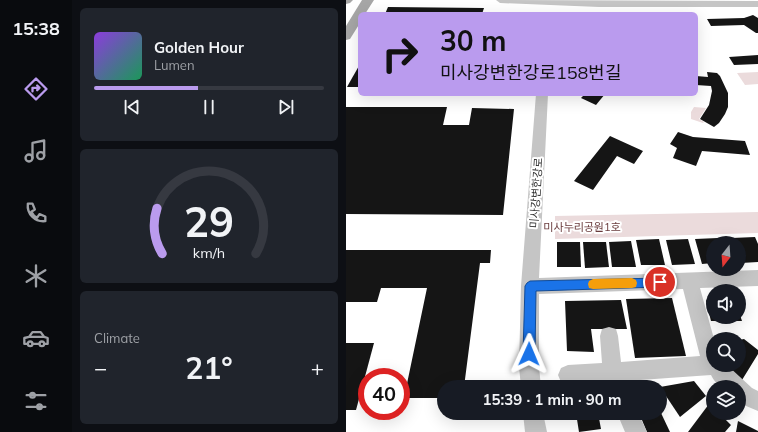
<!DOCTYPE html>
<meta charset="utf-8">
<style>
:root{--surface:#171b24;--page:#20242c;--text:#f1f3f6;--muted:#9ea1a6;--line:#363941;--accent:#ba9bee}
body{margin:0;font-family:Mulish,"Noto Sans KR",sans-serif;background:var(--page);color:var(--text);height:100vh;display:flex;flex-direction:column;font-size:15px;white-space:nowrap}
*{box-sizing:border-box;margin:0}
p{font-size:13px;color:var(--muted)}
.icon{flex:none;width:22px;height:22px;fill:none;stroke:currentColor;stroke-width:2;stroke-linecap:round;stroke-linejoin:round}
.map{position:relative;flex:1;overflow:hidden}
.sheet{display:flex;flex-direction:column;gap:8px;padding:8px;background:#0d0f14;width:274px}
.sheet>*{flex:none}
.banner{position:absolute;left:12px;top:12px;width:340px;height:84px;border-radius:6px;box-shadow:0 4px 16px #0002;background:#ba9bee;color:#111;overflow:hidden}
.needle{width:26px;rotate:197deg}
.buttons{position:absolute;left:360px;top:236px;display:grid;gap:8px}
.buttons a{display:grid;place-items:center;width:40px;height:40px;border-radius:50%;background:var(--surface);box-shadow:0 4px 16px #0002;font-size:20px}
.speed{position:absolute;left:12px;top:368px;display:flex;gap:8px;font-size:20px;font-weight:700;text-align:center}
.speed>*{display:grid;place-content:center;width:52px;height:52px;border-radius:50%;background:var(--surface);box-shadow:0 4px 16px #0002;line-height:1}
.speed .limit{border:6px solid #d22;background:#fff;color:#111}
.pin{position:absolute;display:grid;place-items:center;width:34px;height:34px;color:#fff;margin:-17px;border:2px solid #fff;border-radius:50%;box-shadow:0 1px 4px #0007}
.me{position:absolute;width:44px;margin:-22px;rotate:1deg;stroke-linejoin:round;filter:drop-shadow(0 0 3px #0008)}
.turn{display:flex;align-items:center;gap:14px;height:84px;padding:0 16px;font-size:18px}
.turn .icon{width:52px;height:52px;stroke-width:2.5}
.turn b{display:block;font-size:28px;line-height:34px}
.big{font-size:30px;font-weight:700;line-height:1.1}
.sheet .tile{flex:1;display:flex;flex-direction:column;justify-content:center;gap:6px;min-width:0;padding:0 14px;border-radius:6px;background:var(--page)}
.sheet .dial{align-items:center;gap:0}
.dial svg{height:104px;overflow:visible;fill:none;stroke:var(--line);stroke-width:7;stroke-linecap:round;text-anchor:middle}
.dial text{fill:var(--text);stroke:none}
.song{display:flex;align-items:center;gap:12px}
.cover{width:48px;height:48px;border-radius:6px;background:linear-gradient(135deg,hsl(270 70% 55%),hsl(150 70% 35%))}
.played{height:4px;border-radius:2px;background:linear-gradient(90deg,var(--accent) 45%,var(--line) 45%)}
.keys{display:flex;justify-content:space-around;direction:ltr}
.heat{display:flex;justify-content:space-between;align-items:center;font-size:22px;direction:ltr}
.trip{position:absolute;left:91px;top:380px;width:230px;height:40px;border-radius:20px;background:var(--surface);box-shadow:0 4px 16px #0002;font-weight:700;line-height:40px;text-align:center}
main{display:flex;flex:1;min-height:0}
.tabs{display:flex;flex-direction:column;width:72px;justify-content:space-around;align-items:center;background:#090b0e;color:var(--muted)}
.tabs .icon{width:28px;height:28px}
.tabs .active{color:var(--accent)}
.tabs b{font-size:18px;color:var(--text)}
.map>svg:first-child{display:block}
.green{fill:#ebdbdc}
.building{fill:#151515}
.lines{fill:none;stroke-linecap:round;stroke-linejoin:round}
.minor{fill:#c5c5c5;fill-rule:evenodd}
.major{fill:#a6a6a6;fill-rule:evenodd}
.route{fill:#1a73e8;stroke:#114b97}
.slow{fill:#f59e0b}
.labels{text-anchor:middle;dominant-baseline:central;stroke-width:4;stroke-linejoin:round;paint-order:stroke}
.street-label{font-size:11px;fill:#2e2e2e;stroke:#fff}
.park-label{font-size:11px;fill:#693b3c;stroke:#fff}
</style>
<main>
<nav class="tabs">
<b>15:38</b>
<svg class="icon active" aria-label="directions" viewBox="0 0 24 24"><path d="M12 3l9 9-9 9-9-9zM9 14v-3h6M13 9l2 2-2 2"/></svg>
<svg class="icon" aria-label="music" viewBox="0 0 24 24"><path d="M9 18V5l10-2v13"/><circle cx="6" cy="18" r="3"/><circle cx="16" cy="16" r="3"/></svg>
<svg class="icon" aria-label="phone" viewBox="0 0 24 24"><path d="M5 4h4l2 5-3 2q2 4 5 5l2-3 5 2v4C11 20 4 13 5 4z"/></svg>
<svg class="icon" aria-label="climate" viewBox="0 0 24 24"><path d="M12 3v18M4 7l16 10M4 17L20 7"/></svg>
<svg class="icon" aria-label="car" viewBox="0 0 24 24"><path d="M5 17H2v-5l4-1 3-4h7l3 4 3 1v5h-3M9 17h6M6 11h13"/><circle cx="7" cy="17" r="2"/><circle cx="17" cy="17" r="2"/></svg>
<svg class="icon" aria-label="filters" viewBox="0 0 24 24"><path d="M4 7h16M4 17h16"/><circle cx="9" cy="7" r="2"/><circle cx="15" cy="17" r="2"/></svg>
</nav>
<section class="sheet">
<div class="tile">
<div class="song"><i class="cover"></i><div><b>Golden Hour</b><p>Lumen</p></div></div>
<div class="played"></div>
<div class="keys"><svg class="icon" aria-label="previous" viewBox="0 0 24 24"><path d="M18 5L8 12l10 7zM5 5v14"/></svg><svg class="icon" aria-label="pause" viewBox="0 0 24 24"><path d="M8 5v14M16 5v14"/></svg><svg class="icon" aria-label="next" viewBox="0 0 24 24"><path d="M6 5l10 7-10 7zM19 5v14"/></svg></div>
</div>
<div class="tile dial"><svg viewBox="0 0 100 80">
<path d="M14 69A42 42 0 1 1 86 69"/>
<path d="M14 69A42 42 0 0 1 10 34" stroke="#ba9bee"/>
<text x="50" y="56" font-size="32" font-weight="700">29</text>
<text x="50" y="72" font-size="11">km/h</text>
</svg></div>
<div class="tile"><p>Climate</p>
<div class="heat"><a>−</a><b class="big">21°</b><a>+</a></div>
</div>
</section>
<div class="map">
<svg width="412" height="432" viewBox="0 0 412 432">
<rect width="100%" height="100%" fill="#fff"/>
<!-- green -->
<g class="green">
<path d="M412,72V84L399,85L391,73Z"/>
<path d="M348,107L360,108L353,119L358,122L357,123L345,119V112Z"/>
<path d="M412,212V233L209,239V216Z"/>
</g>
<!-- building -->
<g class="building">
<path d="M42,7L138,8L136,14H39Z"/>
<path d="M316,12H339L340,14H317Z"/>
<path d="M407,15L412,18V33H410L398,25L365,26L361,19L398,18Z"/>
<path d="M412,55V64L388,65L383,57Z"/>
<path d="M14,64V87H1Z"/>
<path d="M361,72L371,73L374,76L382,93V107L379,114L373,123L368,127L354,119L363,105L366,91L365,86L350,85V76L362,77Z"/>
<path d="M239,94H259L250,105L235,98Z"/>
<path d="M0,107H101L97,125H123L126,108L168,109L157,215L0,214Z"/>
<path d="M332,132L347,137L399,141L404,155L356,151L350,166L327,158L331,148L324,144Z"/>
<path d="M264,136L297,151L288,164L271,156L247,190L228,181Z"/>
<path d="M409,237L412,244V262L395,263L393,256V243H388L386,238Z"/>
<path d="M372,238L373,243H367V263L356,264L349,239Z"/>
<path d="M313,239L319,265H295L290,240Z"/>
<path d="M342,239L349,264L326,265L320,240Z"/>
<path d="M285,241L290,267H266L263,242Z"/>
<path d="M211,242H234L235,267H211Z"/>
<path d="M237,242H260L263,267L239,268Z"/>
<path d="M0,250H145L144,263H134L118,387H98V398H58L81,288H35L31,302H0Z"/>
<path d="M364,294H367V317H393V312L396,321H365L360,301Z"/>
<path d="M326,298L340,356L289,358L280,299Z"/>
<path d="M275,300L281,329H245L248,352L221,351L219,301Z"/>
<path d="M398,339L412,350V354L396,380L387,373L382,365H393V340Z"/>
<path d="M0,343H28L10,410H0Z"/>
<path d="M348,381L360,396L334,417L314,387Z"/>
<path d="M363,404L367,407V413H373L385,425L379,432H342Z"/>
<path d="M230,413H252L255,429L233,432Z"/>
<path d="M293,413H315L324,432H301Z"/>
<path d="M392,421L412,431V432H390Z"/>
</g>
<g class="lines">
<!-- minor -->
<g class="minor">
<path d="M150,0L412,1V7H253L154,3Z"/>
<path d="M190,94H202L193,278L412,270V286L354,288L368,339H367V365H381L406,388L412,391V411L393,403V387C379,387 372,389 365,375L280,381L282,387H262L260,382L222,385L215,382L212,375L215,368L222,365L256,363L254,336L256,329L263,327L270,329L272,336L275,362L354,356L337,289L193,294V367L195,387H175L173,367L175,286Z"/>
<path d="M177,413H197L201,432H179Z"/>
<path d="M271,413H292L301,432H279Z"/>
</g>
<!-- major -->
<g class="major">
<path d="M0,0H7L4,3L0,4Z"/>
<path d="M16,0H28L19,14H14V23L4,39L0,40V26Z"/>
</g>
</g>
<!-- route -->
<path class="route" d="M314,278L318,279L319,282L318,286L314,287L190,291L189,354L187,358L183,360L179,358L177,354L179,286L181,283L184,281Z"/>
<!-- slow -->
<path class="slow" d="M286,278L290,280L291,283L290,287L286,288L247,289L243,288L242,284L243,281L247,279Z"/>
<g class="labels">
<!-- street labels -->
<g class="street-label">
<text transform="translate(190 193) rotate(-86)">미사강변한강로</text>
</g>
<!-- park labels -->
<g class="park-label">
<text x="236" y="227">미사누리공원1호</text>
</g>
</g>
</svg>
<div class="buttons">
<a><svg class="needle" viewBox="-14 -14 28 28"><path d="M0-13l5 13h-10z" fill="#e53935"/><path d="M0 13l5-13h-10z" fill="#9ea1a6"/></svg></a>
<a><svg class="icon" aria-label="sound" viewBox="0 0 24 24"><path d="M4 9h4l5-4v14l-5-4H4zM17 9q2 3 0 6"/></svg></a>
<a><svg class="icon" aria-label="search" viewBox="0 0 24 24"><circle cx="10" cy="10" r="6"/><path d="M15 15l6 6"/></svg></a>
<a><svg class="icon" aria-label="layers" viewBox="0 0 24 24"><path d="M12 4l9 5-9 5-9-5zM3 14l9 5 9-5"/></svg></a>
</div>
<div class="speed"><div class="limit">40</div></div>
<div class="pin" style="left:314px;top:282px;background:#d93025"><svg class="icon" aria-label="arrive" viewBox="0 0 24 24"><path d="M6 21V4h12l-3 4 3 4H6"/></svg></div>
<svg class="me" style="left:183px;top:354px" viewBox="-20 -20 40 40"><path d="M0-17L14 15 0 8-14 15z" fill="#1a73e8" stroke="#fff" stroke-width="4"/></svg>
<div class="trip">15:39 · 1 min · 90 m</div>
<div class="banner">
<div class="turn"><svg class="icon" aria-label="right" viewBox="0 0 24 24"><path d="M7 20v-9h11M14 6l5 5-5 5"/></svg><div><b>30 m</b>미사강변한강로158번길</div></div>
</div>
</div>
</main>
